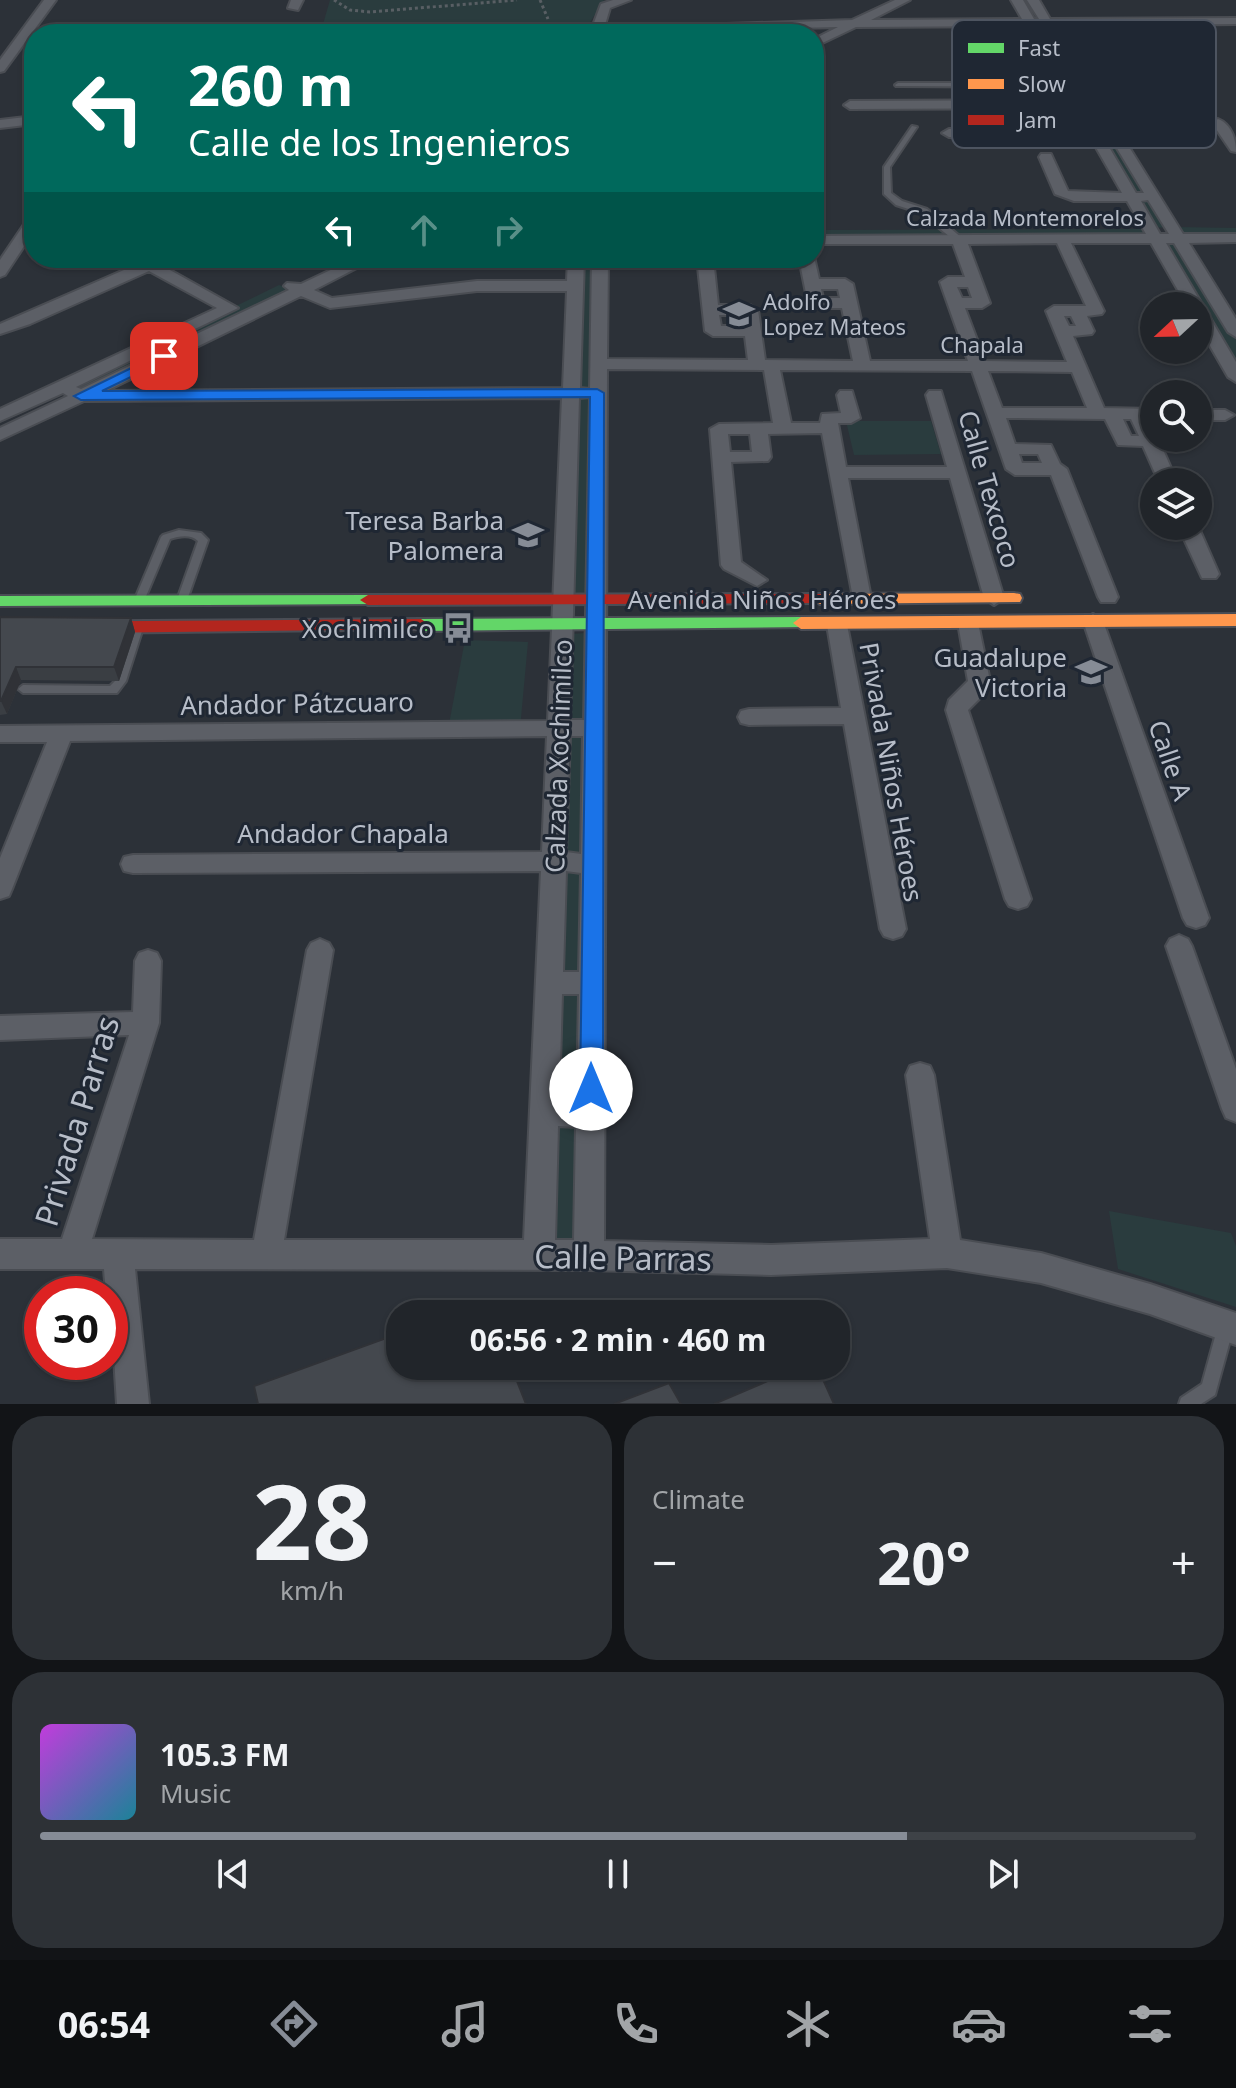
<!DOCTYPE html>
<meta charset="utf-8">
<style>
:root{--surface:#21252a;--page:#2d3136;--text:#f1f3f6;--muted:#a2a5a8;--line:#3e4247;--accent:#868c96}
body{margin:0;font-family:"Noto Sans",sans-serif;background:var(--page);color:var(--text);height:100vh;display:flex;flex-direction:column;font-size:30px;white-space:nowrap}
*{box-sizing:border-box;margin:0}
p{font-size:26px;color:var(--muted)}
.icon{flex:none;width:44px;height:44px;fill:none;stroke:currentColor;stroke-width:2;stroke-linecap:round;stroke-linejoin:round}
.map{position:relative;height:1404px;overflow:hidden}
.panel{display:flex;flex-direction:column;gap:12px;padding:12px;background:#121417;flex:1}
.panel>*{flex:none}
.hud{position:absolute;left:24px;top:24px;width:800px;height:244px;border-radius:32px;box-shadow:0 2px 6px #0004,0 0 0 2px var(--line);background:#00695c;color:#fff;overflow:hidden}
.needle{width:52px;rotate:248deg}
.buttons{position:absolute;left:1140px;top:292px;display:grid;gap:16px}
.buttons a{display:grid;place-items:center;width:72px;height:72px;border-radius:50%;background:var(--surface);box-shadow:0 2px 6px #0004,0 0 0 2px var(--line);font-size:40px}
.speed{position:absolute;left:24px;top:1276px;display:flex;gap:16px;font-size:40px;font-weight:700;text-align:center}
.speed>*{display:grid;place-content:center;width:104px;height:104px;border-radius:50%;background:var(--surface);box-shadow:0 2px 6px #0004,0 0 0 2px var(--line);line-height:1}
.speed .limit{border:12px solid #d22;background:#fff;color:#111}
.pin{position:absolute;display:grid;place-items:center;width:68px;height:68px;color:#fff;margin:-34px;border-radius:16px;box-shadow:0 4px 12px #0006}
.me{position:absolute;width:88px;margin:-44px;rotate:0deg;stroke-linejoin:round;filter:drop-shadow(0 0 6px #0008)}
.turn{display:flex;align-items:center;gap:28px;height:168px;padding:0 32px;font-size:36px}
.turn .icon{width:104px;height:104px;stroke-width:2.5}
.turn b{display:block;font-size:56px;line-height:68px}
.lanes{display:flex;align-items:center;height:76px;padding:0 32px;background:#0003;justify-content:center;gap:40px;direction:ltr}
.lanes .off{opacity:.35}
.big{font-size:60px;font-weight:700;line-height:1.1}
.panel .widget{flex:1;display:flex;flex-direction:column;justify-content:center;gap:12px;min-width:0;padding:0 28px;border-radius:32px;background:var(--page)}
.panel .dial{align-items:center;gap:0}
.dial b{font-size:104px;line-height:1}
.song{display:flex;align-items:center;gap:24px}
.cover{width:96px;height:96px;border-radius:12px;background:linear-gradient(135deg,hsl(290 70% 55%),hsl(190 70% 35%))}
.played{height:8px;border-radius:4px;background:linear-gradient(90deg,var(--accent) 75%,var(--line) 75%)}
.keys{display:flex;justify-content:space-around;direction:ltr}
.heat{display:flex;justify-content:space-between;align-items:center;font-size:44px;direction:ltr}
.panel .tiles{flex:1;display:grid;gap:12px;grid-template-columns:1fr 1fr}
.widget:last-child{grid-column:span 2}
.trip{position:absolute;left:386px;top:1300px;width:464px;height:80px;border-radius:32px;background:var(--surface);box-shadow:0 2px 6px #0004,0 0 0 2px var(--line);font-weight:700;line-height:80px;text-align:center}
.dock{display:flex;height:128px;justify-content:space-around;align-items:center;background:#0d0f11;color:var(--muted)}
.dock .icon{width:56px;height:56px}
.dock .current{color:var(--accent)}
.dock b{font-size:36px;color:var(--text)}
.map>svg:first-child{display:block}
.green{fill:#2a3c3e}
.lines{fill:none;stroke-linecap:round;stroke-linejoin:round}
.lane-casing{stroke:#4a4d53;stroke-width:4}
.street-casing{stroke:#4a4d53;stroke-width:4}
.fast-casing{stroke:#4a4d55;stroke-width:4}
.slow-casing{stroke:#4a4d55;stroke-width:4}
.jam-casing{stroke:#4a4d55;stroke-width:4}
.path{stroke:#595f64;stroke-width:3;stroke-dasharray:3 3;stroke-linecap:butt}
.lane{fill:#5c5f66;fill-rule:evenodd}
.street{fill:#5c5f66;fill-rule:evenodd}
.fast{fill:#63d668;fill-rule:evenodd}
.slow{fill:#ff974d;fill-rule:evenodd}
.jam{fill:#b3261e;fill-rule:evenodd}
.wall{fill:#3a3e43}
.shaded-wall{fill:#303237}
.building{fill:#44484e;stroke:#303237;stroke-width:2}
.route{fill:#1a73e8;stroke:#114b97;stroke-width:2}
.labels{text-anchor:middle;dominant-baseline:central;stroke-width:6;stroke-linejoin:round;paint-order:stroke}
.far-street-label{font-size:22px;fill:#b7bdc8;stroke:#1f2733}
.far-poi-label{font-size:22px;fill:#b7bdc8;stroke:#1f2733;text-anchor:start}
.street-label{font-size:26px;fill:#b7bdc8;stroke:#1f2733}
.poi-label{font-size:26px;fill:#b7bdc8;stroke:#1f2733;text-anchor:end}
.near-street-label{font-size:32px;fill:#b7bdc8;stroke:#1f2733}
.key{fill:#1f2733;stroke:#4d5460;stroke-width:2}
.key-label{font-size:22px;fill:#b7bdc8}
</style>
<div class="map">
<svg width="1236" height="1404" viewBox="0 0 1236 1404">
<rect width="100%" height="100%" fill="#2c3138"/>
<!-- green -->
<g class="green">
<path d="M330,0H604L587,27L321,31Z"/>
<path d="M1037,31H1047L1174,227L1236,228V238H1181L1236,336V377L1198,306L1156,238H1180L1174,228L1149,227Z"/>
<path d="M1142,229L1146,236L814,238V230Z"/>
<path d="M576,258H592L587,594L565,599Z"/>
<path d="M279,285L293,290L81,396L67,388Z"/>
<path d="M846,421H931L941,454L854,455Z"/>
<path d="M586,633L581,1239H545L571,634Z"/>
<path d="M465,640L528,642L520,729H448Z"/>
<path d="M1109,1211L1231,1233L1236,1246V1307L1118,1269Z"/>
</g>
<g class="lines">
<defs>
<g id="lane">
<path d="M898,83H1066L1069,85L1066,87L896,86L895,85Z"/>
<path d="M912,126L917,127L890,167L891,193L902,201L927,209L962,238V242H956L921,213L896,205L884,194V167Z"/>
<path d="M179,530L201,533L208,540L187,600L182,603L177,600L198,541C191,534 179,536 170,539L144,601L139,604L135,603L134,601L161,537L163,535Z"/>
<path d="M138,625L143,628L126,681L117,693H23L18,689L23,685L110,686L116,680L133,628Z"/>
<path d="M1226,1318L1232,1320L1234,1326L1215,1395L1201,1404H1179L1181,1398L1202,1384L1218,1326L1220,1320Z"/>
</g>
<g id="street">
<path d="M44,0H56L4,71L0,72V60Z"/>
<path d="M291,0H303L298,10L288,8Z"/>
<path d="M613,0H631L610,8L604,28L852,20L895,0H910L871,20L1022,19L1011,0H1023L1034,19H1039L1027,0H1039L1050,19L1236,18V24L1152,25L1201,89L1195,93L1191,92L1140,25L1054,26L1183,234H1236V242L1189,243L1236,319V337L1228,332L1174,243H1166L1236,362V382L1228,377L1198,325V306H1187L1151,243H1071L1104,311L1102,314L1087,316L1094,331L1092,334L1073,336L1104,408L1154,409V419H1149L1154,438H1158L1177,482H1159L1143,446L1118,445L1105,419L1006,418L1015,444L1051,445L1060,464L1067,469L1118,597L1115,602H1101L1098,597L1051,475H1015L1006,469L972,371L780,370L791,423H820L822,414L841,413L837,395L840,391H852L860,418L851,423H838L846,467H947L926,395L929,391H941L1004,598L994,605L984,598L950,478H848L871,598L861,605L854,603L822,433L768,434L771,457L768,461L731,462L741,562L767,580L757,586L724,569L721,565L710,429L719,424L773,423L764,370L607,369L604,1241L771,1245L930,1239L906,1075L910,1066L920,1063L930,1066L934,1075L960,1240L1041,1253L1150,1284L1236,1313V1345L1150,1314L1041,1283L947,1268L771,1275L589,1270L135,1269L149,1404H117L110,1294H106L104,1269H0V1239H62L129,1035L0,1040V1016L133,1012L135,961L139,953L148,950L157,953L161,961L159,1023L92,1239L254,1240L307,950L311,943L320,939L329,943L333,950L284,1240H524L541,871L133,873L124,871L121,864L124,857L133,855L542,852L547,736L70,741L12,889L9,896L0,899V858L47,742H0V726L548,721L562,398L84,401L0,440V428L68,396L63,393L0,421V409L217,308L149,271L30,324L0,334V324L140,263L137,258H173L161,265L238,308L76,387L81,389L289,290L284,286L287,283L301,284L356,258H376L314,290L332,298L477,281H567L568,258H584L580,388L590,389L592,258H608L607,359L748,360L745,336H713L705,331L697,258H713L718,305H750L758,310L765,360L853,361L842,308H816L808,303L799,258L814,257L819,279H845L853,284L870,361H968L940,282L948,277H965L953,244H814V236L1146,234L1127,201H1074L1055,194L1039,157L1041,154H1051L1068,191L1122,193L1090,137H949L942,133L949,129H1086L1073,108L850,109L844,105L850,101L1069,100L1026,26L856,27L814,47V39L838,27L523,34L529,31L592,28L601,4ZM1038,26H1043L1144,193H1136ZM1148,200L1169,234H1160L1141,201ZM1057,243L1086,306H1054L1046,311L1067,362L985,361L965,308H982L990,303L968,244ZM957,287H968L972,298H962ZM821,289H838L840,298H823ZM477,291H567L563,388L106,391L301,296L330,308ZM719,315H743L744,326H721ZM1064,316H1071L1076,326H1069ZM988,371L1072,372L1087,408H1002ZM590,397L584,720H570L579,398ZM1123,419H1131L1139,436H1131ZM728,434H750L752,452H730ZM1019,454H1038L1042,463H1022ZM570,736H583L581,854L566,852ZM566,871L581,873L579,972H563ZM562,994H579L577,1101L559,1100ZM558,1126L576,1127L574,1240H555Z"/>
<path d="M34,116V124L0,128V120Z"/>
<path d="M1218,119C1231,124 1236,139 1236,152L1231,151L1212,123Z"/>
<path d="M34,216V231L5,275L0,277V260L29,217Z"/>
<path d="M1198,410H1225L1234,415L1225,420H1198Z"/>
<path d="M1178,526H1198L1219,574L1216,578H1202Z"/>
<path d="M1093,614L1103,621L1209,918L1205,925L1196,928L1187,925L1183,918L1083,621Z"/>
<path d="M968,616L978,623L990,681L982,696L968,710L1031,899L1027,906L1018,909L1009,906L1005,899L946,710L949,700L968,681L958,623Z"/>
<path d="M837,618L847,625L906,929L902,936L893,939L884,936L880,929L844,724L749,725L741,723L738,717L741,711L749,709L841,708L827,625Z"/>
<path d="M1179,935L1188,939L1192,946L1236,1069V1122L1226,1118L1222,1109L1166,946L1170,939Z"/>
</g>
<g id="fast">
<path d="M368,595L376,600L374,604L0,606V596Z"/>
<path d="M801,617L809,623L807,627L421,631L412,625L421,619Z"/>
</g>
<g id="slow">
<path d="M1014,593L1020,594L1022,598L1020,602L820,604L812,599L820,594Z"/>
<path d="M1236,614V626L801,629L793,623L801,617Z"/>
</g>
<g id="jam">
<path d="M820,594L828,599L826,603L368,605L360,600L368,595Z"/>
<path d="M421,619L430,625L427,629L0,634V622Z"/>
</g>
</defs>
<!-- lane casing -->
<use href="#lane" class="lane-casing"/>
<!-- street casing -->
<use href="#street" class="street-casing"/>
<!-- fast casing -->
<use href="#fast" class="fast-casing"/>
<!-- slow casing -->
<use href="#slow" class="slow-casing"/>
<!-- jam casing -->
<use href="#jam" class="jam-casing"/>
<!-- path -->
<g class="path">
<path d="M334,0L350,10L370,12L517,0"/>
<path d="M540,0L548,19"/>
</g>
<!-- lane -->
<use href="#lane" class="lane"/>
<!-- street -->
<use href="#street" class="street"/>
<!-- fast -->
<use href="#fast" class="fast"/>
<!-- slow -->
<use href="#slow" class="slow"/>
<!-- jam -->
<use href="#jam" class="jam"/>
</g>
<!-- wall -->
<path class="wall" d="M0,617L131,618L135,632L119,681L21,680L7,714L0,715Z"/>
<!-- shaded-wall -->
<g class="shaded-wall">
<path d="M131,618L135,632L119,681L114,667Z"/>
<path d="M16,667L21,680L7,714L1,701Z"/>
</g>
<!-- building -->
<g class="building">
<path d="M0,617L131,618L114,667H16L1,701H0Z"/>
<path d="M486,1302L490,1314H451Z"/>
<path d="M400,1333V1366H511L526,1404H258L254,1386Z"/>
<path d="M803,1366H817L834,1404H714Z"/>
<path d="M669,1383L681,1404H614Z"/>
</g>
<!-- route -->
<path class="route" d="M164,352L170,356L168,359L102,391L597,389L604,393L603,1089L600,1096L591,1099L583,1096L580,1089L590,397L81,400L74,396Z"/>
<!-- icons -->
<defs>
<symbol id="school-bare" viewBox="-9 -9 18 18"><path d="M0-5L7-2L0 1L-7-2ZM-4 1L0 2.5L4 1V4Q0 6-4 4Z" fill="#868c96" stroke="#1f2733" stroke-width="2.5" paint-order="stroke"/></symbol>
<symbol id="bus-bare" viewBox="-9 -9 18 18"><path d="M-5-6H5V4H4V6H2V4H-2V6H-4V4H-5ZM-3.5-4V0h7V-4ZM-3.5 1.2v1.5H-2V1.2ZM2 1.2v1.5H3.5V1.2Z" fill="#868c96" stroke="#1f2733" stroke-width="2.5" paint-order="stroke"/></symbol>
</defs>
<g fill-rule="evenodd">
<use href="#school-bare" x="717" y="292" width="44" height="44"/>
<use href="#school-bare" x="506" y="513" width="44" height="44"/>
<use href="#bus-bare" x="436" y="606" width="44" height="44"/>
<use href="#school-bare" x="1069" y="650" width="44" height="44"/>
</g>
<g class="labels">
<!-- far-street labels -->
<g class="far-street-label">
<text x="1025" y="217">Calzada Montemorelos</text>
<text x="982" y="344">Chapala</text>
</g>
<!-- far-poi labels -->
<g class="far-poi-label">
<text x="763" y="301">Adolfo<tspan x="763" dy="25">Lopez Mateos</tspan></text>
</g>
<!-- street labels -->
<g class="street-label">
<text transform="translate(990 489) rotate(74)">Calle Texcoco</text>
<text x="762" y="599">Avenida Niños Héroes</text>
<text transform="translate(297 703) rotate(-1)">Andador Pátzcuaro</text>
<text transform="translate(558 756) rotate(-88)">Calzada Xochimilco</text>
<text transform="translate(1171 760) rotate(71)">Calle A</text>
<text transform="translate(892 772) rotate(80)">Privada Niños Héroes</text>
<text x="343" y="833">Andador Chapala</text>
</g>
<!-- poi labels -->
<g class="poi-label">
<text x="504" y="520">Teresa Barba<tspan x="504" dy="30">Palomera</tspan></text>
<text x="434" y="628">Xochimilco</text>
<text x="1067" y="657">Guadalupe<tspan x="1067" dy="30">Victoria</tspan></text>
</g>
<!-- near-street labels -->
<g class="near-street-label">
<text transform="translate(76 1121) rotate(-73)">Privada Parras</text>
<text transform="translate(623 1257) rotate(1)">Calle Parras</text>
</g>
</g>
<!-- legend -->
<rect x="952" y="20" width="264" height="128" rx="12" class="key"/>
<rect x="968" y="43" width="36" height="10" fill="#63d668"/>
<rect x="968" y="79" width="36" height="10" fill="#ff974d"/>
<rect x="968" y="115" width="36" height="10" fill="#b3261e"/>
<g class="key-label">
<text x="1018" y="56">Fast</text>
<text x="1018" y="92">Slow</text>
<text x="1018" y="128">Jam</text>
</g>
</svg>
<div class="buttons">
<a><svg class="needle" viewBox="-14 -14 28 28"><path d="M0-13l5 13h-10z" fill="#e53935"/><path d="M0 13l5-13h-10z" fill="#a2a5a8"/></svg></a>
<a><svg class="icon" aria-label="search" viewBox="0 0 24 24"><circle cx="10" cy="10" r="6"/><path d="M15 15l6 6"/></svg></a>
<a><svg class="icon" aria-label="layers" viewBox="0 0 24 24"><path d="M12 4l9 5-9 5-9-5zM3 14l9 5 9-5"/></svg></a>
</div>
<div class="speed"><div class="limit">30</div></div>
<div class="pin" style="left:164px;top:356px;background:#d93025"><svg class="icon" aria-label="arrive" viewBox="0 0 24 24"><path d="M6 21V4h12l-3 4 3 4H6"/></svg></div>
<svg class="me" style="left:591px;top:1089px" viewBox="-20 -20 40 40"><circle r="19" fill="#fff"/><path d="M0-13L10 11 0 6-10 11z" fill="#1a73e8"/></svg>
<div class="trip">06:56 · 2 min · 460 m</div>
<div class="hud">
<div class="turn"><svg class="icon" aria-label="left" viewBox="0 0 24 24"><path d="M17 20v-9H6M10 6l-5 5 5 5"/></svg><div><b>260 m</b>Calle de los Ingenieros</div></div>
<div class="lanes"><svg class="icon" aria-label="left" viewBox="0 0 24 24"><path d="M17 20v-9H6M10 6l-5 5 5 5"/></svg><svg class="icon off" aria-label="ahead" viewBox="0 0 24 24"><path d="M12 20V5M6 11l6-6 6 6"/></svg><svg class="icon off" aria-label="right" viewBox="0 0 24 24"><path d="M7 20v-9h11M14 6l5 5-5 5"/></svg></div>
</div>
</div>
<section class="panel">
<div class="tiles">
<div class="widget dial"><b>28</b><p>km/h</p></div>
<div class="widget"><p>Climate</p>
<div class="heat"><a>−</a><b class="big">20°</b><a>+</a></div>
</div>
<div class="widget">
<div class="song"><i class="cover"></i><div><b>105.3 FM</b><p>Music</p></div></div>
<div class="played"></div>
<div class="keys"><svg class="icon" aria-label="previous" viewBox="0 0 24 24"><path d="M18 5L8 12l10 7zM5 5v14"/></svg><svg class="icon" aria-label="pause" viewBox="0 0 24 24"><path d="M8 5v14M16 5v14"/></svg><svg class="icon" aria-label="next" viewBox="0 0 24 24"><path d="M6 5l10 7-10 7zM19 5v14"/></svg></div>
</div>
</div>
</section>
<nav class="dock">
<b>06:54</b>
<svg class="icon current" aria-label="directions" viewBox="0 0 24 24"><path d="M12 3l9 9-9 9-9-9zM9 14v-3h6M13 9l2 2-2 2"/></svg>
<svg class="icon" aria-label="music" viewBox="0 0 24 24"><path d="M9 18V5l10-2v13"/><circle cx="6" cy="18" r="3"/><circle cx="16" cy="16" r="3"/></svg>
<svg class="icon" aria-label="phone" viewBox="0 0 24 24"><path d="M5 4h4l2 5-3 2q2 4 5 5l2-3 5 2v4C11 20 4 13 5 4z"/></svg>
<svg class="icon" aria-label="climate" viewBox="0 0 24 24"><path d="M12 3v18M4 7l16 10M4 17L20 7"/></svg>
<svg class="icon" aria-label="car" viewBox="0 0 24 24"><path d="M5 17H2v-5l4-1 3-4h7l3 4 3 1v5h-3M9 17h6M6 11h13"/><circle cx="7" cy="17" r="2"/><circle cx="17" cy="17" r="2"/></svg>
<svg class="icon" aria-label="filters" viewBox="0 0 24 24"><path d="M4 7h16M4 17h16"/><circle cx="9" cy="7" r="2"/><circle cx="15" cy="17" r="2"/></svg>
</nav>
